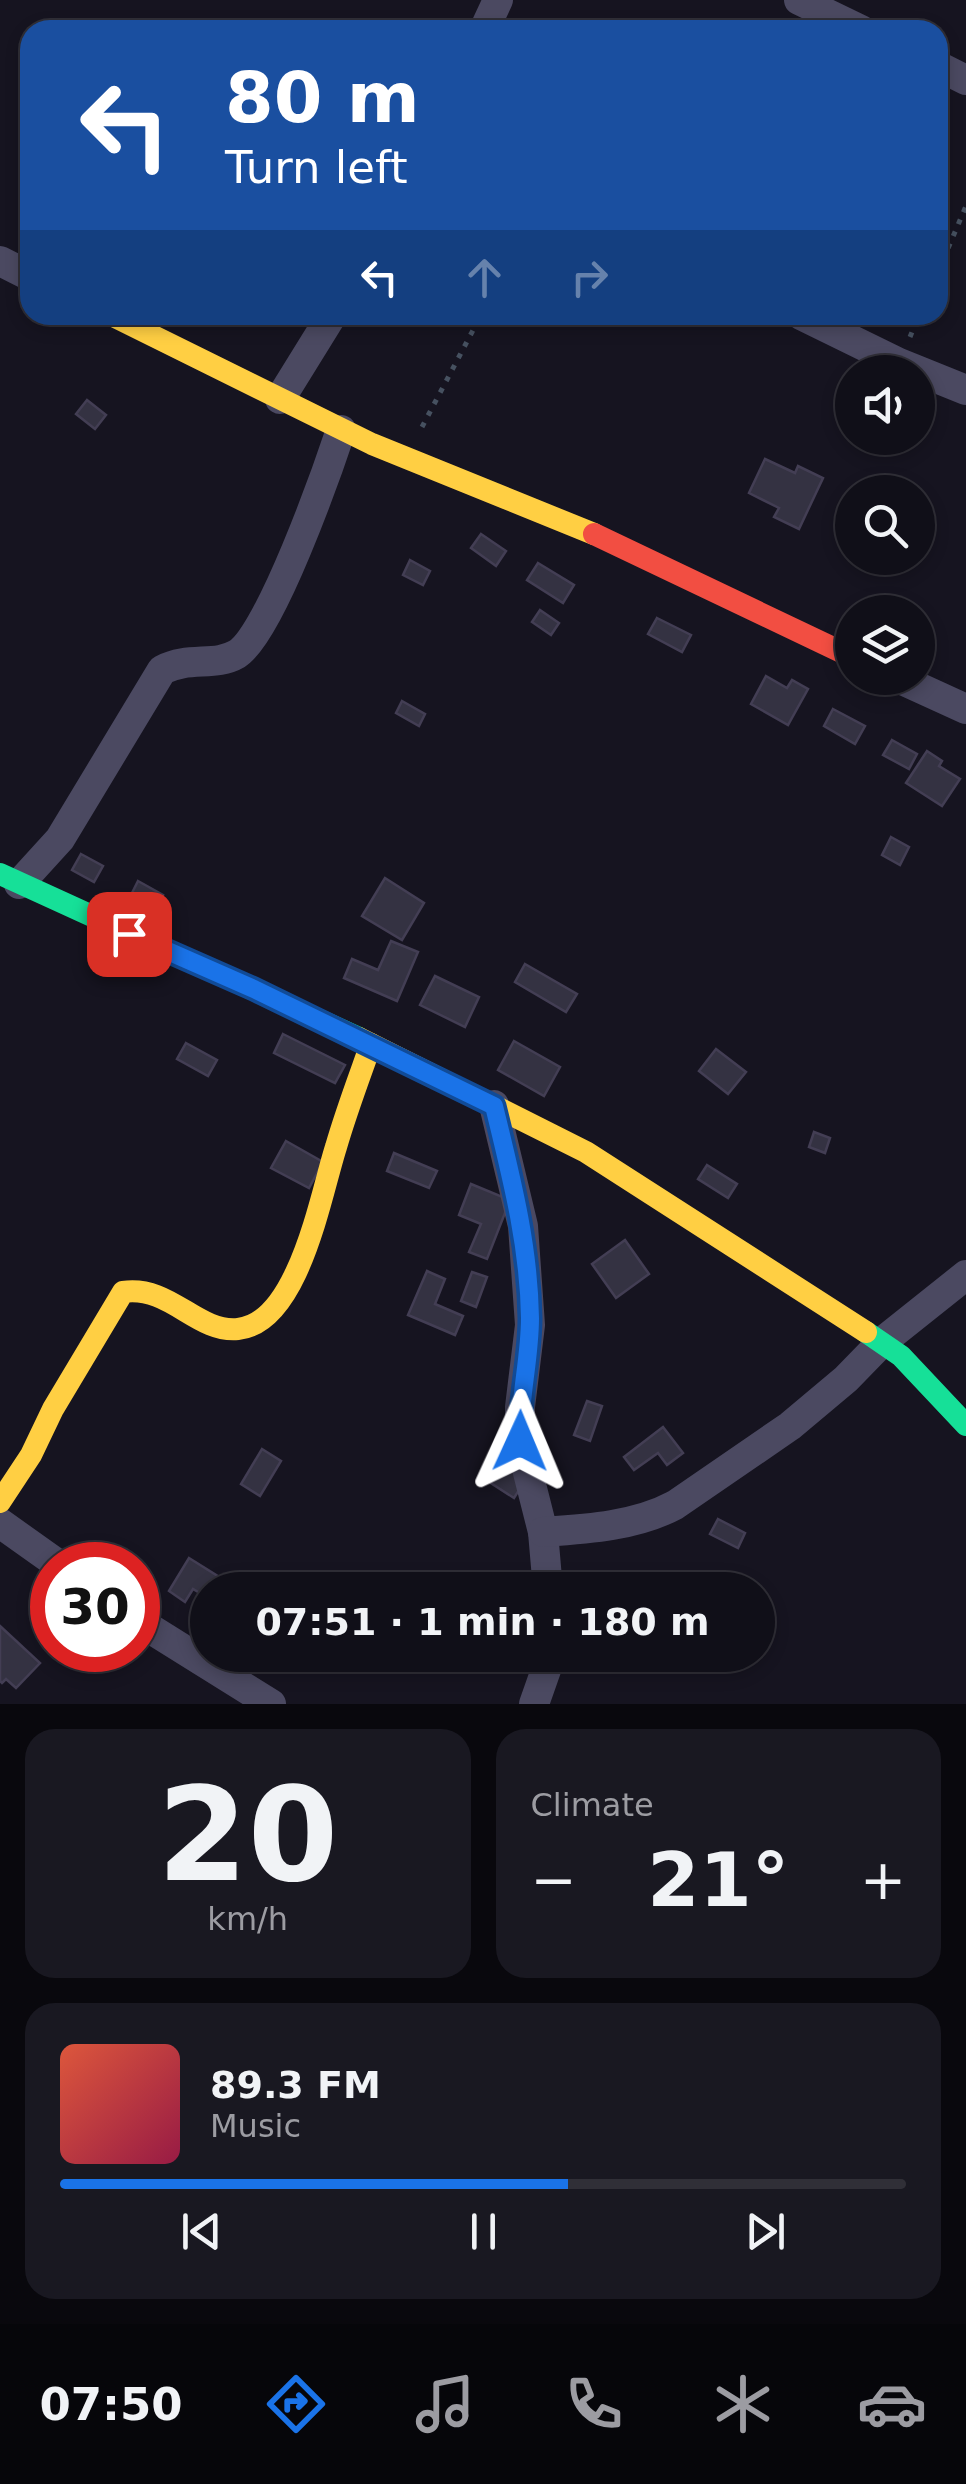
<!DOCTYPE html>
<meta charset="utf-8">
<style>
:root{--surface:#100f18;--page:#191821;--text:#f1f3f6;--muted:#9c9ca2;--line:#302f37;--accent:#1a73e8}
body{margin:0;font-family:"DejaVu Sans",sans-serif;background:var(--page);color:var(--text);height:100vh;display:flex;flex-direction:column;font-size:38px;white-space:nowrap}
*{box-sizing:border-box;margin:0}
p{font-size:32px;color:var(--muted)}
.icon{flex:none;width:55px;height:55px;fill:none;stroke:currentColor;stroke-width:2;stroke-linecap:round;stroke-linejoin:round}
.map{position:relative;height:1704px;overflow:hidden}
.sheet{display:flex;flex-direction:column;gap:25px;padding:25px;background:#09080d;flex:1}
.sheet>*{flex:none}
.hud{position:absolute;left:20px;top:20px;width:928px;height:305px;border-radius:30px;box-shadow:0 5px 15px #0003,0 0 0 2px var(--line);background:#1a4fa0;color:#fff;overflow:hidden}
.controls{position:absolute;left:835px;top:355px;display:grid;gap:20px}
.controls a{display:grid;place-items:center;width:100px;height:100px;border-radius:50%;background:var(--surface);box-shadow:0 5px 15px #0003,0 0 0 2px var(--line);font-size:50px}
.speed{position:absolute;left:30px;top:1542px;display:flex;gap:20px;font-size:50px;font-weight:700;text-align:center}
.speed>*{display:grid;place-content:center;width:130px;height:130px;border-radius:50%;background:var(--surface);box-shadow:0 5px 15px #0003,0 0 0 2px var(--line);line-height:1}
.speed .limit{border:15px solid #d22;background:#fff;color:#111}
.pin{position:absolute;display:grid;place-items:center;width:85px;height:85px;color:#fff;margin:-42px;border-radius:20px;box-shadow:0 5px 15px #0006}
.me{position:absolute;width:110px;margin:-55px;rotate:1deg;stroke-linejoin:round;filter:drop-shadow(0 0 8px #0008)}
.turn{display:flex;align-items:center;gap:35px;height:210px;padding:0 40px;font-size:45px}
.turn .icon{width:130px;height:130px;stroke-width:2.5}
.turn b{display:block;font-size:70px;line-height:85px}
.lanes{display:flex;align-items:center;height:95px;padding:0 40px;background:#0003;justify-content:center;gap:50px;direction:ltr}
.lanes .off{opacity:.35}
.big{font-size:75px;font-weight:700;line-height:1.1}
.sheet .card{flex:1;display:flex;flex-direction:column;justify-content:center;gap:15px;min-width:0;padding:0 35px;border-radius:30px;background:var(--page)}
.sheet .dial{align-items:center;gap:0}
.dial b{font-size:130px;line-height:1}
.song{display:flex;align-items:center;gap:30px}
.cover{width:120px;height:120px;border-radius:15px;background:linear-gradient(135deg,hsl(10 70% 55%),hsl(340 70% 35%))}
.played{height:10px;border-radius:5px;background:linear-gradient(90deg,var(--accent) 60%,var(--line) 60%)}
.keys{display:flex;justify-content:space-around;direction:ltr}
.heat{display:flex;justify-content:space-between;align-items:center;font-size:55px;direction:ltr}
.sheet .tiles{flex:1;display:grid;gap:25px;grid-template-columns:1fr 1fr}
.card:last-child{grid-column:span 2}
.trip{position:absolute;left:190px;top:1572px;width:585px;height:100px;border-radius:50px;background:var(--surface);box-shadow:0 5px 15px #0003,0 0 0 2px var(--line);font-weight:700;line-height:100px;text-align:center}
.tab-bar{display:flex;height:160px;justify-content:space-around;align-items:center;background:#06060a;color:var(--muted)}
.tab-bar .icon{width:70px;height:70px}
.tab-bar .active{color:var(--accent)}
.tab-bar b{font-size:45px;color:var(--text)}
.map>svg:first-child{display:block}
.building{fill:#343242;stroke:#433e54;stroke-width:2.5}
.lines{fill:none;stroke-linecap:round;stroke-linejoin:round}
.path{stroke:#465160;stroke-width:5;stroke-dasharray:5 8;stroke-linecap:butt}
.street{stroke:#4b4961;stroke-width:30}
.fast{stroke:#16e098;stroke-width:22}
.slow{stroke:#ffcf43;stroke-width:22}
.jam{stroke:#f24e42;stroke-width:22}
.route-casing{stroke:#114b97;stroke-width:25}
.route{stroke:#1a73e8;stroke-width:18}
</style>
<div class="map">
<svg width="966" height="1704" viewBox="0 0 966 1704">
<rect width="100%" height="100%" fill="#161420"/>
<!-- building -->
<g class="building">
<path d="M87,400L106,415L95,429L76,414Z"/>
<path d="M765,459L795,473L798,466L823,478L799,529L774,517L779,508L749,493Z"/>
<path d="M481,534L506,551L496,566L471,548Z"/>
<path d="M410,560L430,571L423,585L403,575Z"/>
<path d="M538,563L574,585L563,603L527,580Z"/>
<path d="M540,610L559,623L551,635L532,622Z"/>
<path d="M657,618L691,635L682,652L648,634Z"/>
<path d="M766,676L787,688L792,680L808,689L788,725L751,704Z"/>
<path d="M402,701L425,714L419,726L396,713Z"/>
<path d="M833,709L865,726L855,744L824,726Z"/>
<path d="M892,740L917,754L909,769L883,755Z"/>
<path d="M927,751L942,761L939,766L960,779L942,806L906,783Z"/>
<path d="M891,837L909,847L900,865L882,855Z"/>
<path d="M81,854L103,866L94,882L72,870Z"/>
<path d="M385,878L424,903L402,940L362,916Z"/>
<path d="M138,881L163,895L153,913L129,899Z"/>
<path d="M391,941L418,952L397,1001L344,978L352,959L378,970Z"/>
<path d="M525,964L577,994L566,1012L515,982Z"/>
<path d="M435,976L479,997L465,1027L420,1005Z"/>
<path d="M283,1034L345,1065L335,1083L274,1053Z"/>
<path d="M514,1041L560,1067L544,1096L498,1070Z"/>
<path d="M186,1043L217,1060L208,1076L177,1059Z"/>
<path d="M716,1049L746,1072L728,1094L699,1071Z"/>
<path d="M814,1132L830,1138L825,1153L809,1147Z"/>
<path d="M286,1141L323,1162L309,1188L271,1168Z"/>
<path d="M394,1153L437,1171L429,1188L387,1171Z"/>
<path d="M707,1165L737,1184L728,1198L698,1179Z"/>
<path d="M471,1184L510,1200L487,1259L469,1252L481,1224L459,1215Z"/>
<path d="M625,1240L649,1274L616,1298L592,1264Z"/>
<path d="M427,1271L445,1279L435,1304L463,1316L455,1335L408,1315Z"/>
<path d="M472,1272L487,1277L476,1307L461,1301Z"/>
<path d="M587,1401L602,1406L590,1441L574,1435Z"/>
<path d="M663,1427L683,1453L667,1465L658,1453L634,1470L624,1457Z"/>
<path d="M262,1449L281,1461L260,1496L241,1484Z"/>
<path d="M492,1457L526,1479L514,1498L480,1476Z"/>
<path d="M718,1519L745,1533L738,1548L710,1534Z"/>
<path d="M189,1558L224,1580L218,1590H208V1598L193,1589L185,1602L169,1591Z"/>
<path d="M0,1626L40,1663L16,1688L6,1679L2,1683L0,1681Z"/>
</g>
<g class="lines">
<!-- path -->
<g class="path">
<path d="M938,272L966,206"/>
<path d="M910,337L919,315"/>
<path d="M422,427L481,315"/>
</g>
<!-- street -->
<g class="street">
<path d="M799,0L861,30"/>
<path d="M484,30L498,0"/>
<path d="M938,66L966,80"/>
<path d="M0,261L30,276"/>
<path d="M801,315L899,363L966,390"/>
<path d="M280,399L332,315"/>
<path d="M898,678L966,709"/>
<path d="M19,884L60,839L162,670C189,656 215,667 237,654C270,634 327,472 341,430"/>
<path d="M494,1105L523,1226L530,1325L520,1407V1441L543,1532L548,1590"/>
<path d="M0,1523L59,1565"/>
<path d="M543,1532C587,1529 636,1526 675,1505L790,1426L846,1379L882,1342L966,1275"/>
<path d="M138,1621L271,1704"/>
<path d="M534,1704L547,1667L548,1655"/>
</g>
<!-- fast -->
<g class="fast">
<path d="M0,874L359,1038"/>
<path d="M866,1332L901,1356L966,1425"/>
</g>
<!-- slow -->
<g class="slow">
<path d="M111,315L372,444L594,534"/>
<path d="M359,1038L586,1152L866,1332"/>
<path d="M0,1502L31,1455L53,1409L123,1292C171,1285 196,1333 238,1329C299,1323 321,1193 336,1147C346,1112 359,1078 371,1044"/>
</g>
<!-- jam -->
<path class="jam" d="M594,534L852,657"/>
</g>
<g class="lines">
<defs>
<path id="route" d="M129,934L254,989L494,1106C511,1176 529,1245 530,1318C530,1359 519,1399 520,1441"/>
</defs>
<!-- route casing -->
<use href="#route" class="route-casing"/>
<!-- route -->
<use href="#route" class="route"/>
</g>
</svg>
<div class="controls">
<a><svg class="icon" aria-label="sound" viewBox="0 0 24 24"><path d="M4 9h4l5-4v14l-5-4H4zM17 9q2 3 0 6"/></svg></a>
<a><svg class="icon" aria-label="search" viewBox="0 0 24 24"><circle cx="10" cy="10" r="6"/><path d="M15 15l6 6"/></svg></a>
<a><svg class="icon" aria-label="layers" viewBox="0 0 24 24"><path d="M12 4l9 5-9 5-9-5zM3 14l9 5 9-5"/></svg></a>
</div>
<div class="speed"><div class="limit">30</div></div>
<div class="pin" style="left:129px;top:934px;background:#d93025"><svg class="icon" aria-label="arrive" viewBox="0 0 24 24"><path d="M6 21V4h12l-3 4 3 4H6"/></svg></div>
<svg class="me" style="left:520px;top:1441px" viewBox="-20 -20 40 40"><path d="M0-17L14 15 0 8-14 15z" fill="#1a73e8" stroke="#fff" stroke-width="4"/></svg>
<div class="trip">07:51 · 1 min · 180 m</div>
<div class="hud">
<div class="turn"><svg class="icon" aria-label="left" viewBox="0 0 24 24"><path d="M17 20v-9H6M10 6l-5 5 5 5"/></svg><div><b>80 m</b>Turn left</div></div>
<div class="lanes"><svg class="icon" aria-label="left" viewBox="0 0 24 24"><path d="M17 20v-9H6M10 6l-5 5 5 5"/></svg><svg class="icon off" aria-label="ahead" viewBox="0 0 24 24"><path d="M12 20V5M6 11l6-6 6 6"/></svg><svg class="icon off" aria-label="right" viewBox="0 0 24 24"><path d="M7 20v-9h11M14 6l5 5-5 5"/></svg></div>
</div>
</div>
<section class="sheet">
<div class="tiles">
<div class="card dial"><b>20</b><p>km/h</p></div>
<div class="card"><p>Climate</p>
<div class="heat"><a>−</a><b class="big">21°</b><a>+</a></div>
</div>
<div class="card">
<div class="song"><i class="cover"></i><div><b>89.3 FM</b><p>Music</p></div></div>
<div class="played"></div>
<div class="keys"><svg class="icon" aria-label="previous" viewBox="0 0 24 24"><path d="M18 5L8 12l10 7zM5 5v14"/></svg><svg class="icon" aria-label="pause" viewBox="0 0 24 24"><path d="M8 5v14M16 5v14"/></svg><svg class="icon" aria-label="next" viewBox="0 0 24 24"><path d="M6 5l10 7-10 7zM19 5v14"/></svg></div>
</div>
</div>
</section>
<nav class="tab-bar">
<b>07:50</b>
<svg class="icon active" aria-label="directions" viewBox="0 0 24 24"><path d="M12 3l9 9-9 9-9-9zM9 14v-3h6M13 9l2 2-2 2"/></svg>
<svg class="icon" aria-label="music" viewBox="0 0 24 24"><path d="M9 18V5l10-2v13"/><circle cx="6" cy="18" r="3"/><circle cx="16" cy="16" r="3"/></svg>
<svg class="icon" aria-label="phone" viewBox="0 0 24 24"><path d="M5 4h4l2 5-3 2q2 4 5 5l2-3 5 2v4C11 20 4 13 5 4z"/></svg>
<svg class="icon" aria-label="climate" viewBox="0 0 24 24"><path d="M12 3v18M4 7l16 10M4 17L20 7"/></svg>
<svg class="icon" aria-label="car" viewBox="0 0 24 24"><path d="M5 17H2v-5l4-1 3-4h7l3 4 3 1v5h-3M9 17h6M6 11h13"/><circle cx="7" cy="17" r="2"/><circle cx="17" cy="17" r="2"/></svg>
</nav>
